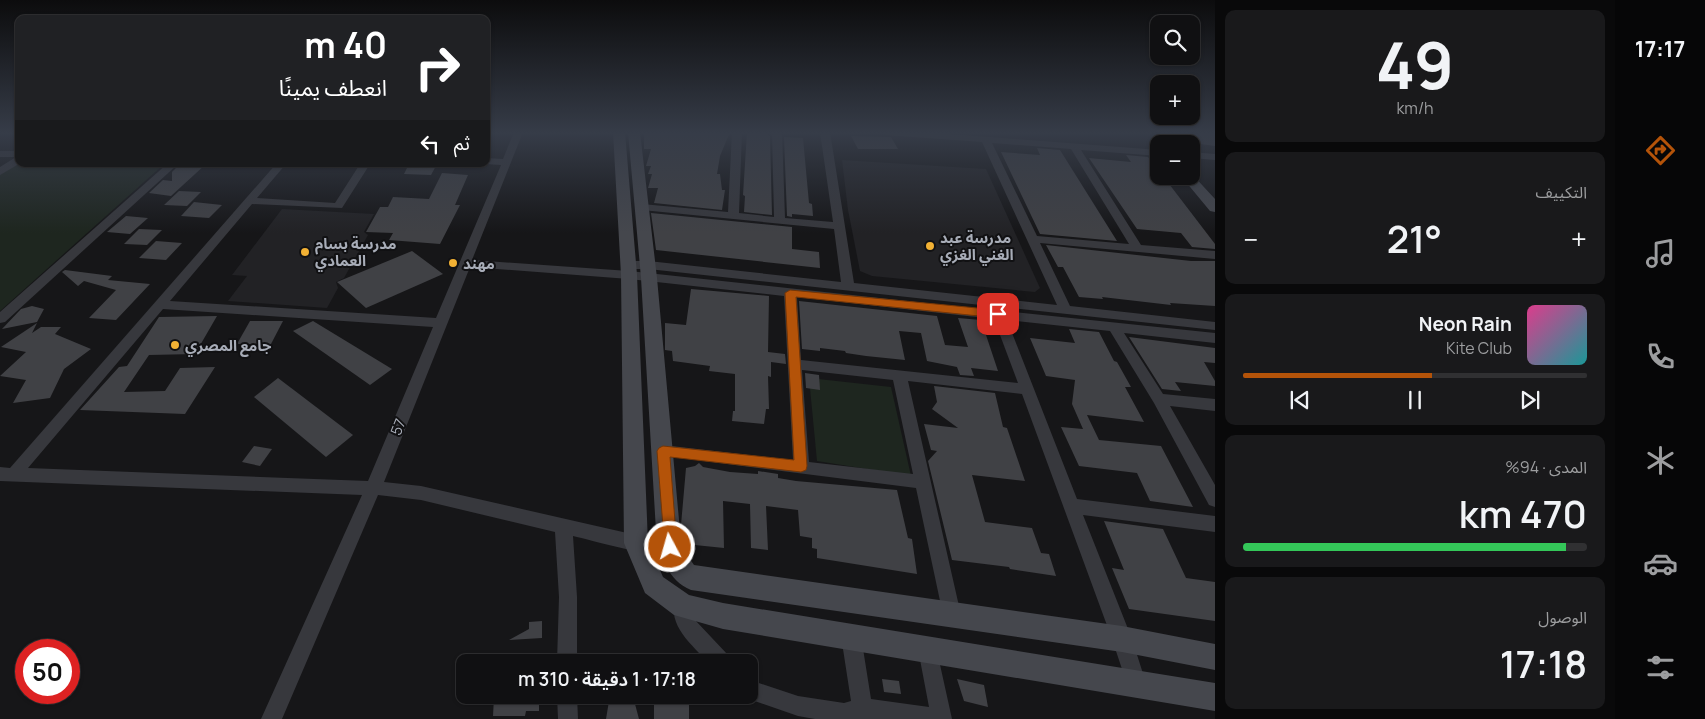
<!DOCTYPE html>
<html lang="ar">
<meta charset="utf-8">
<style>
:root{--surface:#101012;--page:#19191b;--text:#f1f3f6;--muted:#9c9d9f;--line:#303032;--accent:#b45309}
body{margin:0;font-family:Manrope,"Noto Sans Arabic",sans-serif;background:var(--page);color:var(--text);direction:rtl;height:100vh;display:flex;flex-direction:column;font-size:19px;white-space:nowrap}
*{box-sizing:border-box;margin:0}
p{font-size:16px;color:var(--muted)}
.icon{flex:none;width:28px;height:28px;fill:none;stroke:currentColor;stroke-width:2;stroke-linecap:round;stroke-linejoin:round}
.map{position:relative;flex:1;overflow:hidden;direction:ltr}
.sheet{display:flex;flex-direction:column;gap:10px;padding:10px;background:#09090a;width:400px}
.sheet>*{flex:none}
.top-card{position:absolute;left:15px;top:15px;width:475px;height:152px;border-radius:10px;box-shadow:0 1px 4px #0004,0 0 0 1px var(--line);direction:rtl;background:#202124;color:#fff;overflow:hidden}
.tools{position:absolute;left:1150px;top:15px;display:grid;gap:10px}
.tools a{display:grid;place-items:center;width:50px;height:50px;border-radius:10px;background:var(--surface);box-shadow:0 1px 4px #0004,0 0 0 1px var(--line);font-size:25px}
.speed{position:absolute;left:15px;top:639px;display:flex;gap:10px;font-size:25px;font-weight:700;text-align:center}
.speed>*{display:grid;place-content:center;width:65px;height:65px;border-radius:50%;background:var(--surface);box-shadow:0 1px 4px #0004,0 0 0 1px var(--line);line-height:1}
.speed .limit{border:8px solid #d22;background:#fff;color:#111}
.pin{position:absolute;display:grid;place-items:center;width:42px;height:42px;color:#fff;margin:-21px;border-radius:10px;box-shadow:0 2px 8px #0006}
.me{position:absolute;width:55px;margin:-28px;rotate:354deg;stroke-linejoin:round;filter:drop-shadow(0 0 4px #0008)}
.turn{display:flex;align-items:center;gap:18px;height:105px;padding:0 20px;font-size:22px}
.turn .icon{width:65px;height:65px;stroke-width:2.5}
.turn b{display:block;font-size:35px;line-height:42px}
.then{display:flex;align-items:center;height:48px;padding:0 20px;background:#0003;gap:10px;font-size:19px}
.big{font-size:38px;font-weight:600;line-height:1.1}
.sheet .card{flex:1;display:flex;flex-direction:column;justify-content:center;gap:8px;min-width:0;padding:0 18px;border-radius:10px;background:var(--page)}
.sheet .dial{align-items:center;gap:0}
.dial b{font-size:65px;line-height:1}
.song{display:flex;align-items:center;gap:15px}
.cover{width:60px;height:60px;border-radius:8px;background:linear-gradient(135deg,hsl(330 70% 55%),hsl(180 70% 35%))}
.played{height:5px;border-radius:2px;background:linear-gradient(90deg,var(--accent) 55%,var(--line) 55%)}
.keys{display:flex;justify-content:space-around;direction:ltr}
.heat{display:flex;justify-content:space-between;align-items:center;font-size:28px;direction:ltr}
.charge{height:8px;border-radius:4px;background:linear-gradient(90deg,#34c759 94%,var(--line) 0)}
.trip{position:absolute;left:456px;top:654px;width:302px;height:50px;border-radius:10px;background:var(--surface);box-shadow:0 1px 4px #0004,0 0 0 1px var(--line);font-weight:600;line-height:50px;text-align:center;direction:rtl}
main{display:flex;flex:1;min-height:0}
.tab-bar{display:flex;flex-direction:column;width:90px;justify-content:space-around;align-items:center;background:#060607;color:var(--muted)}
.tab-bar .icon{width:35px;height:35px}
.tab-bar .selected{color:var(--accent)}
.tab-bar b{font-size:22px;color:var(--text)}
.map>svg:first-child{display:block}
.built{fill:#222225}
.green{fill:#1e261f}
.building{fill:#404145}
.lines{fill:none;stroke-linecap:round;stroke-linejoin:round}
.minor{fill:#37383d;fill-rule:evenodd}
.secondary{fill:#45474d;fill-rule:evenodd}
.route{fill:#b45309;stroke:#753606}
.poi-dot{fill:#f2b134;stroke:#111113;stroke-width:2}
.labels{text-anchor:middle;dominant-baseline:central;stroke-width:4;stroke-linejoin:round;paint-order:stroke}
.poi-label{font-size:15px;font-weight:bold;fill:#a8adb8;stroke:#111113;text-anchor:start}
.street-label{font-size:15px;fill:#a8adb8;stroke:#111113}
</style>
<main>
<nav class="tab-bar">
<b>17:17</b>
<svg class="icon selected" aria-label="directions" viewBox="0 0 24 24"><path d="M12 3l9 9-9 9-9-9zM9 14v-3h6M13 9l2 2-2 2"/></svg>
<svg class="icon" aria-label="music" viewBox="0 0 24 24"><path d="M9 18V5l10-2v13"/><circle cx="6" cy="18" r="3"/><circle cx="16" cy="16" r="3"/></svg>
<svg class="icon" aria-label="phone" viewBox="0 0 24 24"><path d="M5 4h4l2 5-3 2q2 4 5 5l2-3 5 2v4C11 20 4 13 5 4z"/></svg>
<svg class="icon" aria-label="climate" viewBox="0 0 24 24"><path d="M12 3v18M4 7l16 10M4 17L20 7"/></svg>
<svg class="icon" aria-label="car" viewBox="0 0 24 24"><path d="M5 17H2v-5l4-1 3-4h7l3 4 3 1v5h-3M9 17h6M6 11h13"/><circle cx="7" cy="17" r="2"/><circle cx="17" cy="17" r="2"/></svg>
<svg class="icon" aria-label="filters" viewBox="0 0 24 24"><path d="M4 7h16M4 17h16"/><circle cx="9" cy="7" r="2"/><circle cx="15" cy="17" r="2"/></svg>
</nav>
<section class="sheet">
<div class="card dial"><b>49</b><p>km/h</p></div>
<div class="card"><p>التكييف</p>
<div class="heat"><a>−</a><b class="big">21°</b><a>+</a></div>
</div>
<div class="card">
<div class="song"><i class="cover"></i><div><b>Neon Rain</b><p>Kite Club</p></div></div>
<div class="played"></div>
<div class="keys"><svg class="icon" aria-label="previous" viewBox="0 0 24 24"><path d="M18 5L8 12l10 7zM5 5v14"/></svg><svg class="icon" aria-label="pause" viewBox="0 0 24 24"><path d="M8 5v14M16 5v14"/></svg><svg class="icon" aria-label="next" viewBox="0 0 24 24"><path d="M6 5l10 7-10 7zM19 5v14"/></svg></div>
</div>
<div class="card"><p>المدى · 94%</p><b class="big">470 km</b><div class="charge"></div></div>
<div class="card"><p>الوصول</p><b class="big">17:18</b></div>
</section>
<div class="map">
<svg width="1215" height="719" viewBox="0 0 1215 719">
<rect width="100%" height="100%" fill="#161618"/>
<!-- built -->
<g class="built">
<path d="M842,160L986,169L1040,288L1035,292L872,276L860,271L848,210Z"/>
<path d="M282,209L374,214L364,232L368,235L344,278L336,282L338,288L327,308L228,301L247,276L232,275Z"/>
</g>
<!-- green -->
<g class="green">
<path d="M19,164H164L0,311V174Z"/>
<path d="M809,378L891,387L911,476L817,461Z"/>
</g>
<!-- building -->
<g class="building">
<path d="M644,132H730L720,156L717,174H720L722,190H725L722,210L654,203L658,188H648L652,174H648L651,166H646L651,149H644Z"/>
<path d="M747,132H768V135L770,136L772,215L744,212L745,196L743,195Z"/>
<path d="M1173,132H1215V146L1179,141Z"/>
<path d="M851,136L891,137L898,149H858Z"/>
<path d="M784,137L803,138L809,203L812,204L813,216L792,214V217L787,216Z"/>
<path d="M1037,148L1060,150L1117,241L1040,234L1001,152L1040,155Z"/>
<path d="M1126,155L1148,157L1159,171V176H1163L1215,244V249L1192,247L1181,233L1137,229L1089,158L1131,162Z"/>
<path d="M180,164H206L171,196L149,193L163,180L172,181V172Z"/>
<path d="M409,164H437L431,175L404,174Z"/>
<path d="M442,173L468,175L455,205H460L440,244L389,240L393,233L366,232L380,207H388L393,197L429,199Z"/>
<path d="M179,191L201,192L187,206L164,205Z"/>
<path d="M194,202L222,205L209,218L181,216Z"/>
<path d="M651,213L792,227V249L819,252L820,268L656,250Z"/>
<path d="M126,216L148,218L130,234L107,232Z"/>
<path d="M139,229L162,230L147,245L124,244Z"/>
<path d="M156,241L182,243L166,260L139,258Z"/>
<path d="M1046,245L1191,261H1215V306L1170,303L1171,305L1102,297L1103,299L1079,297L1063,267H1058Z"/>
<path d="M412,251L443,274L366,308L337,282Z"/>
<path d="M65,270L112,276L108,280L150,284L116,320L89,318L116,290L84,281L78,286L62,272Z"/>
<path d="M691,289L769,296L768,352L785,354L786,364L771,362V377L768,376L769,409H766L764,424L732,421L733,411H735V374L709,371L710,366L673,361L672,351L665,350V323L686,325Z"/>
<path d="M799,301L937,316L945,345L968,347L958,318L981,320L998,371L971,368L974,376L960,375L957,367L927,361L921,333L899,331L905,360L866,356L846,353L845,351L820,348V351L802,349Z"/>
<path d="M32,306L44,309L37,322L2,329L21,309Z"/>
<path d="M217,316L195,354L149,355L124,392L165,391L180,368L215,367L185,414L80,410L119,367L127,366L159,317Z"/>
<path d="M250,321H283L271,344H237Z"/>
<path d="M313,321L392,369L370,385L293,331Z"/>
<path d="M37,323L32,333L41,327H61L55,334L91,349L64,369L50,398L13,403L26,380L0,376L26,352L1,347Z"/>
<path d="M1069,329L1099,332L1114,361L1117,362L1131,387H1125L1144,422L1087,415L1099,440L1161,446L1193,507L1150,501L1137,473L1079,466L1061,427L1083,429L1072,404L1075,380L1046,376L1030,338L1075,343Z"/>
<path d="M1129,337L1215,348V363L1204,362L1215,381V386L1175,382L1181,391L1162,389Z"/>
<path d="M805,373L819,375L820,390L806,388Z"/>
<path d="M278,378L353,435L326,457L254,397Z"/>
<path d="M934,386L995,393L1003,427L1007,428L1025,481L972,475L985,522L1032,528L1041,553L1049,554L1056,576L1010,569L1009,567L952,560L928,461L937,451L931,450L924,424L958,428L932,409L937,402Z"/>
<path d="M254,446L272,449L260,466L242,462Z"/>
<path d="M699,463L703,467L730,472L758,474V471L778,474V478L796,481L897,490L908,538L912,539L917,574L817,558V549L812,548V538L800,536L798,510L766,506L768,550L751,548L750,504L723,501L724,548L685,544L681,525L686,468L695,466Z"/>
<path d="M1104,521L1163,529L1186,578L1215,582V621L1129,609L1112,568L1124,570Z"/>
<path d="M542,621V638L509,640L529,629V622Z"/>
<path d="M882,679L899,681L901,694L884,692Z"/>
<path d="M957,679L984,685L988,707L964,701Z"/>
<path d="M526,695H539V711H526L525,716H493L494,697L526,699Z"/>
<path d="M610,695H622L621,705L635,704L639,719H606Z"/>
<path d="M654,696L689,699V719H654Z"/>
</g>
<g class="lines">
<!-- minor -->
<g class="minor">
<path d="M514,132H523L472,260L629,271L991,310L990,306L648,269H627L621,265L627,261H648L841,282L834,229L642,210L637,207L642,204L728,212L732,132H742L739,213L774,217L772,132H782L785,218L833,222L820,132H830L854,283L1057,305L982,142L885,135L881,132H925L1159,150V156L1081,150L1141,245L1215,251V259L1040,243L1070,306L1215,322V330L1002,307L1004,311L1215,333V343L1124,333L1163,394L1215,399V411L1170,406L1215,485V507L1209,505L1154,403L1110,331L1007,320L1077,499L1215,516V532L1083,515L1132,639L1146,683L1143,690L1136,693L1129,690L1112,639L1022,394L908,381L961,615L959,622L952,624L945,622L943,615L916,488L657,455L655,451L657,447L663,445L793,460L784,296L629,279L470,267L384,482L421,486L636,535L676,541L679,547L676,553C656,560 596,541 573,536L577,597V662H557L559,597L555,532L421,500L378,495L282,719H261L362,495L0,481V467L10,468L276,164H286L257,198L335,203L360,164H370L342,208L252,204L170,301L436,318L501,165L485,164L486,158L503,159ZM992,143L1071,149L1129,244L1037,236ZM797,297L994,319L1018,383L801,360ZM163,309L433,327L368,481L28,468ZM802,370L893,380L913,474L809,462Z"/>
<path d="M0,151H19V164L0,175V167L16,157H0Z"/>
<path d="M1191,152L1215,154V160L1191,158Z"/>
<path d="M167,164H178L5,322L0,323V312Z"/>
<path d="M683,597L690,600L695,620L728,655L731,662H708C693,646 666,624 676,600Z"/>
<path d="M851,626L858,629L861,636L871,699L929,707L918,649L921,642L928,639L935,642L952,719H815L798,716L743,697L742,695H750V680L798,696L844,703L851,701L841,636L844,629Z"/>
<path d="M557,695H577L578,719H558Z"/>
</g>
<!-- secondary -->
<g class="secondary">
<path d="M613,132H625L637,275L648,543L663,577L689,595L723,603L1215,683V711L723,629L674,615L645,593L624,543L621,275Z"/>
<path d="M628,132H640L657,278L680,531L685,552L694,565L1122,626L1215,644V670L1122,652L691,590C668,581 659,554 656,531L641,278Z"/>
<path d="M1157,132H1170L1179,144H1166Z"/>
<path d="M1191,173L1215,199V212L1210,211L1181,176H1191Z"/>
</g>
</g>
<!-- sky -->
<linearGradient id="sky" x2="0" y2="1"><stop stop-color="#0c0c0d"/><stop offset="0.57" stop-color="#363c48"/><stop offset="1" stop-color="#363c48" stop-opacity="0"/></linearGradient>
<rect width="1215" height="233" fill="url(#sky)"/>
<!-- route -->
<path class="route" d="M790,290L998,310L1003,314L998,318L796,297L807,466L806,470L801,472L670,457L677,547L675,552L670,554L665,552L657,451L659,448L663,446L794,460L785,293Z"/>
<!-- markers -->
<g class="poi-dot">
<circle cx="930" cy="246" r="5"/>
<circle cx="305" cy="252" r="5"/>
<circle cx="453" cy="263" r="5"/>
<circle cx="175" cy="345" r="5"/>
</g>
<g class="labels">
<!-- poi labels -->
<g class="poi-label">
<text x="940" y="237">مدرسة عبد<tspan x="940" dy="17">الغني الغزي</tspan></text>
<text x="315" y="243">مدرسة بسام<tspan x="315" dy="17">العمادي</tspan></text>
<text x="463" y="263">مهند</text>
<text x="185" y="345">جامع المصري</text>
</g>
<!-- street labels -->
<g class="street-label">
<text transform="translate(398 427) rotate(-68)">57</text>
</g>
</g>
</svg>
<div class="tools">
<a><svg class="icon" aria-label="search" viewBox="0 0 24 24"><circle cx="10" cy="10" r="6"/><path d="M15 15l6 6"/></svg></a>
<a>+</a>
<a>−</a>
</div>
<div class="speed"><div class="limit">50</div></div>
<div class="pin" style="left:998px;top:314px;background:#d93025"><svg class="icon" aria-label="arrive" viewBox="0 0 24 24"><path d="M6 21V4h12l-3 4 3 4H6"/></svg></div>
<svg class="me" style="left:670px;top:547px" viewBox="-20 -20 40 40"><circle r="17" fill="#b45309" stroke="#fff" stroke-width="3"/><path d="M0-11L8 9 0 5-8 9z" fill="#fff"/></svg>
<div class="trip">17:18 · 1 دقيقة · 310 m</div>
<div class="top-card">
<div class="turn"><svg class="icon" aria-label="right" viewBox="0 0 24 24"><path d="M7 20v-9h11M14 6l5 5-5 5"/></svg><div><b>40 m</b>انعطف يمينًا</div></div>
<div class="then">ثم<svg class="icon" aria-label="left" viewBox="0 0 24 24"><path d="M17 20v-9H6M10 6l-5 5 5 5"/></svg></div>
</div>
</div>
</main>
